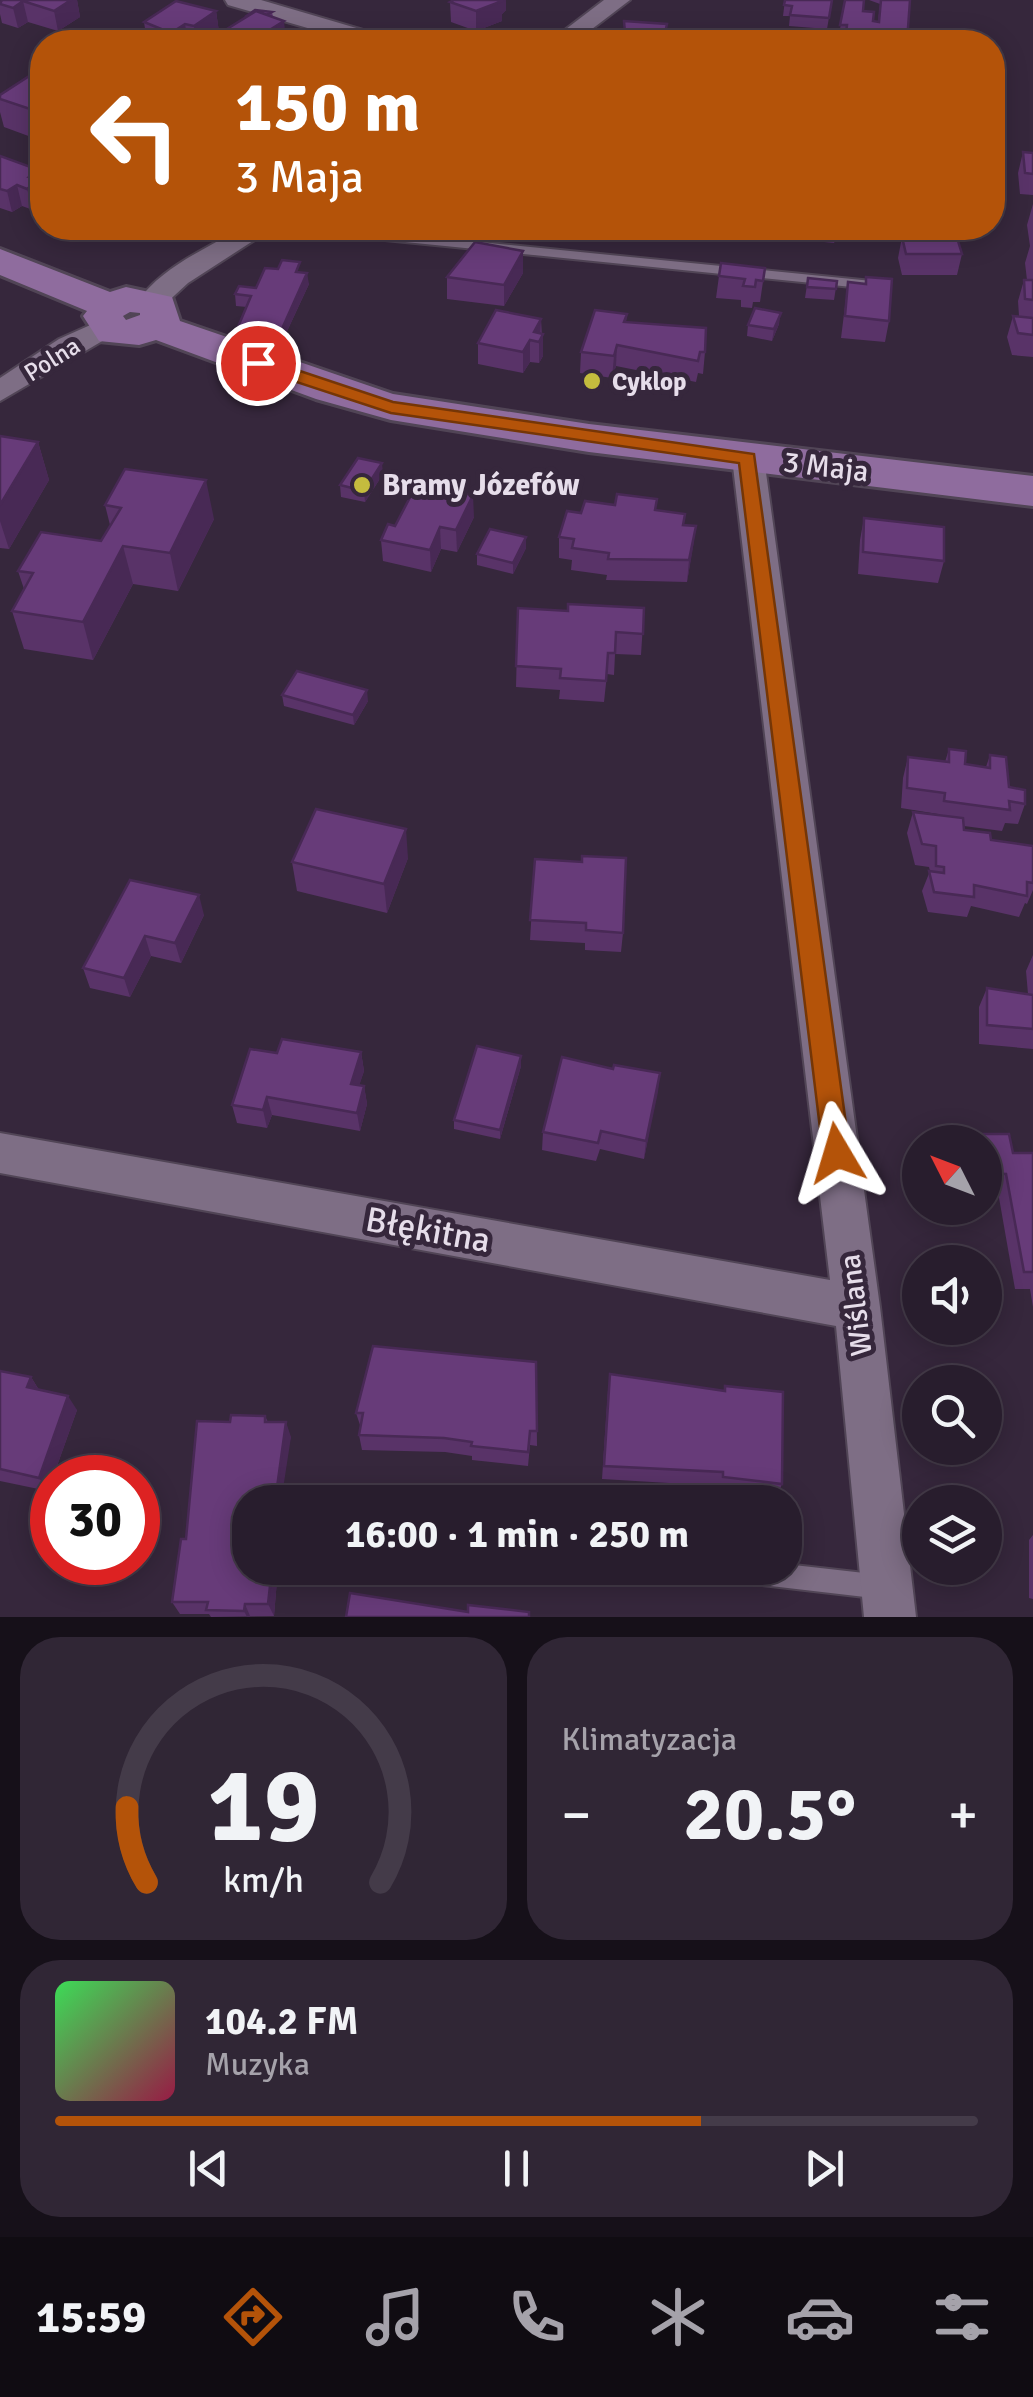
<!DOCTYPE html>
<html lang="pl">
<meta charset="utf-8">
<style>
:root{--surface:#281d2d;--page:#302635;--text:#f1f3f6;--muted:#a5a2aa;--line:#443b49;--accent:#b45309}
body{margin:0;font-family:Signika,sans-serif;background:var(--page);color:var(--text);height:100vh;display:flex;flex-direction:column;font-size:38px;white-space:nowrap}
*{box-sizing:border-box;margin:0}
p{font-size:32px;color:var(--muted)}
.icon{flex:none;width:55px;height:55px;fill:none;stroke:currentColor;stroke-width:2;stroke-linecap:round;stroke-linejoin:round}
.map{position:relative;height:1617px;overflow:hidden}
.panel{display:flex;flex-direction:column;gap:20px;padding:20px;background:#161019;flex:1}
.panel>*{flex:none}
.guide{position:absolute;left:30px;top:30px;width:975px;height:210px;border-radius:40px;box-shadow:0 5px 25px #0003,0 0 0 2px var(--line);background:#b45309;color:#fff;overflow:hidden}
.needle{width:65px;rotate:312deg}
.fabs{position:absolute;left:902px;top:1125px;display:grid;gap:20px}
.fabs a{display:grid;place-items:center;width:100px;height:100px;border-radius:50%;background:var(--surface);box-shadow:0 5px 25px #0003,0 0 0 2px var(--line);font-size:50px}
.speed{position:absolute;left:30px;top:1455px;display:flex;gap:20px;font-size:50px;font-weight:700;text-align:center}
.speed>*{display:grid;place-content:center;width:130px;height:130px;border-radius:50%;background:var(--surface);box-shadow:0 5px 25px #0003,0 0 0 2px var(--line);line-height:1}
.speed .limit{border:15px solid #d22;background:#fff;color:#111}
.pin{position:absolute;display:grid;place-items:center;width:85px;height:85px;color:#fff;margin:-42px;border:5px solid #fff;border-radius:50%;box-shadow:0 2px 10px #0007}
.me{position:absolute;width:110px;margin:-55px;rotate:353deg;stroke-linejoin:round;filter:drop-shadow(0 0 8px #0008)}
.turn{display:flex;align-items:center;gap:35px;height:210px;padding:0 40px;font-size:45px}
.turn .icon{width:130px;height:130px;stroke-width:2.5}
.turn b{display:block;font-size:70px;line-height:85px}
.big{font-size:75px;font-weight:800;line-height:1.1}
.panel .tile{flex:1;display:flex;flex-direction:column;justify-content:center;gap:15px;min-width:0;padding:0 35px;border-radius:40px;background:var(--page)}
.panel .dial{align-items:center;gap:0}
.dial svg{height:260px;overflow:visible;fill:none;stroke:var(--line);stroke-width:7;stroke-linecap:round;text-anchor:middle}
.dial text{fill:var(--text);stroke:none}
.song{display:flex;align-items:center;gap:30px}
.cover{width:120px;height:120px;border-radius:15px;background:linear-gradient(135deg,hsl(130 70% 55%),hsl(340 70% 35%))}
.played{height:10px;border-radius:5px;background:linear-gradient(90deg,var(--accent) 70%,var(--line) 70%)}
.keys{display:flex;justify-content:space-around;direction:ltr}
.heat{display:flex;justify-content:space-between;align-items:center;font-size:55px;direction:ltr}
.panel .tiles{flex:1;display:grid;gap:20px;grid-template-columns:1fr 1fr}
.tile:last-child{grid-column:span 2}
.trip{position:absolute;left:232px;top:1485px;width:570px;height:100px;border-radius:40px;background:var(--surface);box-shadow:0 5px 25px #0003,0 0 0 2px var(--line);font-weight:800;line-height:100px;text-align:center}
.menu{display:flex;height:160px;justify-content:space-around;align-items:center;background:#100c12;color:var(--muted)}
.menu .icon{width:70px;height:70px}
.menu .current{color:var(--accent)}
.menu b{font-size:45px;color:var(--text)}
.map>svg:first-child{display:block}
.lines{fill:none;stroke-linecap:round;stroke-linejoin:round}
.lane-casing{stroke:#514556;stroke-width:4}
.street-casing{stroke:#514556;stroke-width:4}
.secondary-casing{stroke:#514556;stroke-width:6}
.lane{fill:#7e6e85;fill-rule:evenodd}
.street{fill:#7e6e85;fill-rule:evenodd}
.secondary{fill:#8f6c9e;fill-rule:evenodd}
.wall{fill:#593368}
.shaded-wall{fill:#482955}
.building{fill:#673b79;stroke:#482955;stroke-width:2.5}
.route{fill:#b45309;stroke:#753606;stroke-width:2.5}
.poi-dot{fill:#c4bc3e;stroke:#36273c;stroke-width:4}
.labels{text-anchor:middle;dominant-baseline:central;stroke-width:10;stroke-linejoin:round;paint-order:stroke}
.far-street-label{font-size:25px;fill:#e6ddea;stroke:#36273c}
.far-poi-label{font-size:25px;font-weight:bold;fill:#e6ddea;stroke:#36273c;text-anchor:start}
.street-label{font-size:30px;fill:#e6ddea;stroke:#36273c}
.poi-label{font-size:30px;font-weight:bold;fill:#e6ddea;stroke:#36273c;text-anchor:start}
.near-street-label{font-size:35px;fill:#e6ddea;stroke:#36273c}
</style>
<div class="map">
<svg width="1033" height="1617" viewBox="0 0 1033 1617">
<rect width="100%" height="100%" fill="#36273c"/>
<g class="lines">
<defs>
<g id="lane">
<path d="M299,228H338L872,281L879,285L872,289L305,232Z"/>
<path d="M785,1564L882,1575L891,1578L894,1587L891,1596L882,1599L719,1580L711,1576L707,1568H785Z"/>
</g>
<g id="street">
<path d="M225,0H261L387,37L391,42H356L228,5Z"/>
<path d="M604,0H630L575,42H549Z"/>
<path d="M242,228H273L188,283L162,307H142L138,301C162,267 207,248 242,228Z"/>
<path d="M106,318L120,327L116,333L0,401V378L59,339Z"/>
<path d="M748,448L764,458L880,1307L916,1617H864L836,1326L0,1173V1133L830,1280L732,458Z"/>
</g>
<path id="secondary" d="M0,249L110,292L126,287L172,297L180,321L393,394L589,424L1033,476V506L589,452L391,420L316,399L156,340L139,345L99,341L83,316L87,311L0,275ZM130,312L140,313V315L126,320L123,316Z"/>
</defs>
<!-- lane casing -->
<use href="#lane" class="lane-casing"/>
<!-- street casing -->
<use href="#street" class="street-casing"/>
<!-- secondary casing -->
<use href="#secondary" class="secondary-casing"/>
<!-- lane -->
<use href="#lane" class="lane"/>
<!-- street -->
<use href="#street" class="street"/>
<!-- secondary -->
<use href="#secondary" class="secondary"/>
</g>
<!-- wall -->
<g class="wall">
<path d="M2,0H77L80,17L58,31L28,22L18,28L2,23L0,14V1Z"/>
<path d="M454,0H506V10L502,14V21L476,31L451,22L450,2Z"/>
<path d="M785,0H832L827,29L789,26L790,16H783Z"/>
<path d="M845,0L863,11L873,21L878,22L880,4L869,0H910L907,42L839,35Z"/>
<path d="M216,11L219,32L203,42H147L144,22Z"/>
<path d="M272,12L273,17L286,41L224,42L222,32Z"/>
<path d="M42,73V141L4,127L0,112V95Z"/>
<path d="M1023,152L1033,153V195L1020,194L1018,173Z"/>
<path d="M0,156L42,186V203L33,210L22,206L12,212L0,208Z"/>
<path d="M992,188L997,197L994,208H992Z"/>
<path d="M1033,204V357L1012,355L1007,337L1013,316H1019L1018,301L1024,280H1027L1025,263L1030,246L1027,225Z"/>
<path d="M546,228H577L576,231Z"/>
<path d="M793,228H841L834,243L794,239Z"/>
<path d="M908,228H954L962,254L957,275H902L898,258L902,237H906Z"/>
<path d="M765,268L760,302H753L752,308L741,307V300L716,298L719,276Z"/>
<path d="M301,272L309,284L282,342L240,338L238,327L247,307L236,306L235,294Z"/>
<path d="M523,273L504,306L447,299V277Z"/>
<path d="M866,277L889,321L885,342L841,338L848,282L865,284Z"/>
<path d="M808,278L837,281L834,300L805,298Z"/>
<path d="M627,314L626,322L705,352L703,374L698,373L696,382L616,366L612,378L580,373L581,352Z"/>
<path d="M541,319L543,356L539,363L530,362L523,373L478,364V343Z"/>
<path d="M779,324L772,341L747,336L748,325Z"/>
<path d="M0,436L38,442L49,480L9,549L0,548Z"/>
<path d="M383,474L365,502L341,497L340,485Z"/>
<path d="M105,505L214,519L178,591L133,584L93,660L24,649L12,611L24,589L18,571L101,541L110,525Z"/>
<path d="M656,510L684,525L696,526L687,582L606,580L607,575L571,570L572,560L559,558V537L581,513Z"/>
<path d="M474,517L457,552L441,549L431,572L383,561L381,540L395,526Z"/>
<path d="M864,518L944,561L938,583L858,574L860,540Z"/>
<path d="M526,548L513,574L477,565V554Z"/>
<path d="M518,608L568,611L644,608L641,655L615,654L614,675L607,674L604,702L559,699L560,690L516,687Z"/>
<path d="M282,695L368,701L354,725L284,706Z"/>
<path d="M949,749L965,764L986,767L990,755L1009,787L1025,804L1018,824L1005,823L1002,831L964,826V830L991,840L1033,846V890L1027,904L1025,903L1019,917L971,906L967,917L928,912L922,891L930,871L929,867L915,865L907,833L913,812L938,815V814L901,808L903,778L908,757L945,762Z"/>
<path d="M408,858L387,913L297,891L292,862Z"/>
<path d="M535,859L623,933L621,952L585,950V943L530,940Z"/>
<path d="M130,880L204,915L181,963L151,956L130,997L90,988L83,968Z"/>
<path d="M1033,955V1049L979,1044V1007L987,988L1028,994L1026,971Z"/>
<path d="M361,1052L364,1071L359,1085L364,1086L367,1104L360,1131L272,1115L267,1128L237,1123L232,1105L277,1053Z"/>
<path d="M521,1056V1066L500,1139L454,1129V1120Z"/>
<path d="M613,1069L660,1073L644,1159L600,1149L596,1161L542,1150L543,1132Z"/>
<path d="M975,1134L1013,1153H1033V1307L1030,1289H1015L998,1192L985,1191V1142H971Z"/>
<path d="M536,1362L537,1446L530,1445L528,1466L472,1460V1456L445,1452L362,1450L359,1435L361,1428L356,1413Z"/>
<path d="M0,1371L31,1377L39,1390L77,1410L48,1491L0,1481Z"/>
<path d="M608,1390L782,1484L777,1497L719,1491V1486L602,1479Z"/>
<path d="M265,1416L268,1422L291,1437L250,1568H278L274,1616L211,1617L209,1614H180L172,1602L186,1539L230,1422Z"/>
<path d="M1033,1535V1599L1029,1598V1540Z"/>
</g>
<!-- shaded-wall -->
<g class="shaded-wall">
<path d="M70,0H77L80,17L58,31L54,11Z"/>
<path d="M494,0H506V10L502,14V21L476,31V11Z"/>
<path d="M23,1L28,22L18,28L13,8Z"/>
<path d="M216,11L219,32L203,42H196L194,26Z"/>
<path d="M284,21L286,41L252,42V41Z"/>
<path d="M185,24L188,42H173L171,33Z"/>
<path d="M39,170L42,186V203L33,210L27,189L29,177Z"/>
<path d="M17,185L22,206L12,212L7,191Z"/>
<path d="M523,251V273L504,306V285Z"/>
<path d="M307,273L309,284L282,342L281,331Z"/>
<path d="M781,313L779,324L772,341L774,329Z"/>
<path d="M541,319L540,339L543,334V356L539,363V342L534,332Z"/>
<path d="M530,340V362L523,373V352Z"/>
<path d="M617,345L616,366L612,378L614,356Z"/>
<path d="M38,442L49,480L9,549L0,521V505Z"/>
<path d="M382,463L383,474L365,502L364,491Z"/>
<path d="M206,480L214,519L178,591L170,553Z"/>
<path d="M473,495L474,517L457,552L456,530Z"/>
<path d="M696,526L693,548L687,582L689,560Z"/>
<path d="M440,527L441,549L431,572L430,550Z"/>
<path d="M526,537V548L513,574V563Z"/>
<path d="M123,546L133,584L93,660L83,622Z"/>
<path d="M367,690L368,701L354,725L353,715Z"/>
<path d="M406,829L408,858L387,913L384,884Z"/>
<path d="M199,895L204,915L181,963L175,943Z"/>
<path d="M145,936L151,956L130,997L124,978Z"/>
<path d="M361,1052L364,1071L354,1102L351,1084Z"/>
<path d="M521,1056V1066L500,1139V1130Z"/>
<path d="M660,1073L658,1092L644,1159L646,1141Z"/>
<path d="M364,1086L367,1104L360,1131L357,1113Z"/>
<path d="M267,1097L272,1115L267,1128L263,1110Z"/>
<path d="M31,1377L40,1392L27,1387Z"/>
<path d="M68,1396L77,1410L48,1491L39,1478Z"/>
<path d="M286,1422L291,1437L281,1502H275Z"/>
<path d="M272,1568H278L274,1616L268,1604Z"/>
<path d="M245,1604L250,1616V1617H247L244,1611Z"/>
</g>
<!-- building -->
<g class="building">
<path d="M2,0H71L54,11L23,1L13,8L0,4Z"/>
<path d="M454,0H499L502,1L476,11L450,2Z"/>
<path d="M785,0H832L829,18L790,15L792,6L784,5Z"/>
<path d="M845,0H864L863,11L874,12L873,21L879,22L881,0H910L907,42H845L847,25H840Z"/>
<path d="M176,1L216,11L194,26L185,24L171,33L144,22Z"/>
<path d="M255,10L272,12L266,15L256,11L245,17Z"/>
<path d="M256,11L284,21L252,41L222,32Z"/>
<path d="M624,21L667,24L663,42H612L616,33H625Z"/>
<path d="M343,38L355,42H337Z"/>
<path d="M37,71L42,73V113L0,99V95Z"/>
<path d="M1023,152L1033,153V174L1025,173Z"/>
<path d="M0,156L39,170L29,177L39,180L27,189L17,185L7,191L0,189Z"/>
<path d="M992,188H996L997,197H992Z"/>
<path d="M913,228H954L962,254H906L902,237H916Z"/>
<path d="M475,242L523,251L504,285L447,277Z"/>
<path d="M282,260L300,262L296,272L307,273L281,331L238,327L251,296L235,294L239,286L256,288L265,268L278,269Z"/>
<path d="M721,263L765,268L763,281L756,280L755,287L743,286L745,279L719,276Z"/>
<path d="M866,277L892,279L889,321L845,316L848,282L866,284Z"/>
<path d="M808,278L837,281L836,289L807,287Z"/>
<path d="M1024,280H1033V300L1025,299Z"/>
<path d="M755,308L781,313L774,329L748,325Z"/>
<path d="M496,310L541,319L534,332L543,334L539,342L530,340L523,352L478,343Z"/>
<path d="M595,310L627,314L624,322L706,328L705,352H700L698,361L617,345L614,356L581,352Z"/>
<path d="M1013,316L1033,318V335L1018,333Z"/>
<path d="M0,436L38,442L0,505Z"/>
<path d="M358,458L382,463L364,491L340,485Z"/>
<path d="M125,469L206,480L170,553L123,546L83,622L12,611L33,573L18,571L41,532L101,541L121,508L105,505Z"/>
<path d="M417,484L473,495L456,530L440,527L430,550L381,540L388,524L395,526Z"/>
<path d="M617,494L657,499L655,510L685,514L683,525L696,526L689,560L608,559L609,553L572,548L574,539L559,537L567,511L581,513L585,501L615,505Z"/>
<path d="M864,518L944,527V561L863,552Z"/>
<path d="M490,529L526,537L513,563L477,554Z"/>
<path d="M568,604L644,608L643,634L616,632L615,653H608L606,681L560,678L561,669L516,666L518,608L568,611Z"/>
<path d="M297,671L367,690L353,715L282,695Z"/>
<path d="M949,749L966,751L965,764L990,768V755L1006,757L1009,787L1025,790V804L1009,801L1010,810L944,801L945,793L907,788L908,757L949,762Z"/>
<path d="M316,809L406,829L384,884L292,862Z"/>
<path d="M913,812L963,818L964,830L990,833L991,840L1033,846V883L1027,882V896L974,885V897L934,892L929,871L944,873V867L936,866V846L922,844Z"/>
<path d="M582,856L626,858L623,933L586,930V923L530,920L535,859L582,862Z"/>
<path d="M130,880L199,895L175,943L145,936L124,978L83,968Z"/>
<path d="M987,988L1033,995V1029L987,1025Z"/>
<path d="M282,1039L361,1052L351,1084L364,1086L357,1113L267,1097L263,1110L232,1105L250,1049L277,1053Z"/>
<path d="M477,1046L521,1056L500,1130L454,1120Z"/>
<path d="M562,1057L613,1069L614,1065L660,1073L646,1141L601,1131L598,1143L543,1132Z"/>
<path d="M975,1134H1009L1013,1153H1033V1272H1024L1006,1174L985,1173V1142H976Z"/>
<path d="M373,1346L536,1362L537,1431H530L528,1452L471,1446L472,1442L444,1438L359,1435L363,1413H356Z"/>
<path d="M0,1371L31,1377L27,1387L68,1396L39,1478L0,1469Z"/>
<path d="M610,1374L725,1391V1386L783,1392L782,1484L723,1477V1472L604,1466Z"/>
<path d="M231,1415L265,1416V1422H286L275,1502H250V1568H272L268,1604H245L244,1611L206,1610L208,1602H172L181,1539H186L197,1421L230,1422Z"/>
<path d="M350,1593L468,1612V1605L529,1612V1617H346Z"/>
</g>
<!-- route -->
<path class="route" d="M251,359H264L393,402L754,454L850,1153L846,1162L837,1165L827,1162L823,1153L739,463L391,413L251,367Z"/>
<!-- markers -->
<g class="poi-dot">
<circle cx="592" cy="381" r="10"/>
<circle cx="362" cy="485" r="10"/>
</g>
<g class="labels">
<!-- far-street labels -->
<g class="far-street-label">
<text transform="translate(52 359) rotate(-32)">Polna</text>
</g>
<!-- far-poi labels -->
<g class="far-poi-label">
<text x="612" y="381">Cyklop</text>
</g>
<!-- street labels -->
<g class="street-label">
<text transform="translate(826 467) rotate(7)">3 Maja</text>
<text transform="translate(856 1305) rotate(-97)">Wiślana</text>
</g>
<!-- poi labels -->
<g class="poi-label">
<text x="382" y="485">Bramy Józefów</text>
</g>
<!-- near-street labels -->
<g class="near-street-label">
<text transform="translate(428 1230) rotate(10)">Błękitna</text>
</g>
</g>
</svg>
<div class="fabs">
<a><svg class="needle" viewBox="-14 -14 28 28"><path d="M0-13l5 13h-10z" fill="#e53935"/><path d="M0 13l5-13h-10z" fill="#a5a2aa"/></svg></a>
<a><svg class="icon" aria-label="sound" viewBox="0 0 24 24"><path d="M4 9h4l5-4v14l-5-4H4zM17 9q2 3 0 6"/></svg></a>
<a><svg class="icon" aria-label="search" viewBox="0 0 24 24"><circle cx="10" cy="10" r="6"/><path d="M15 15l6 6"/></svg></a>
<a><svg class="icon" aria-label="layers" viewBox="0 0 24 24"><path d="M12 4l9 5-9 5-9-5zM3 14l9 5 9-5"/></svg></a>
</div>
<div class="speed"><div class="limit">30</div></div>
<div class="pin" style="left:258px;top:363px;background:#d93025"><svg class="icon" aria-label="arrive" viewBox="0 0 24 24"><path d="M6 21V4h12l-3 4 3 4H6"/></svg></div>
<svg class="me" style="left:837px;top:1153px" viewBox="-20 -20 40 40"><path d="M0-17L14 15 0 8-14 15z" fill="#b45309" stroke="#fff" stroke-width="4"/></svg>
<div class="trip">16:00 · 1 min · 250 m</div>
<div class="guide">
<div class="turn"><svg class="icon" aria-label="left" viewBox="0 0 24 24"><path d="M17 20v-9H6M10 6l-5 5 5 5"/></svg><div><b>150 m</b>3 Maja</div></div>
</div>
</div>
<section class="panel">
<div class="tiles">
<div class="tile dial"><svg viewBox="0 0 100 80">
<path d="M14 69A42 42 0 1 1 86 69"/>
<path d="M14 69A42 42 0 0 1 8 46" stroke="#b45309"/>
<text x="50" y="56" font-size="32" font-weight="700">19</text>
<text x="50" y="72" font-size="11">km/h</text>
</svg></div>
<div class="tile"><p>Klimatyzacja</p>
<div class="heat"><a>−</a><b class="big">20.5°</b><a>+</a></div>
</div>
<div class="tile">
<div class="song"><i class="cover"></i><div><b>104.2 FM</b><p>Muzyka</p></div></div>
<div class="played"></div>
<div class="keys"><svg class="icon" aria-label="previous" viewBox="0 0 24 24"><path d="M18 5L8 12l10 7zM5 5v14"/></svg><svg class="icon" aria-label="pause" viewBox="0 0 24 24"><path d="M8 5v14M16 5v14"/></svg><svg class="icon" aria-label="next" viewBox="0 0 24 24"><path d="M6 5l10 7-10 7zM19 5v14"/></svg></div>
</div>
</div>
</section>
<nav class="menu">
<b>15:59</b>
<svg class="icon current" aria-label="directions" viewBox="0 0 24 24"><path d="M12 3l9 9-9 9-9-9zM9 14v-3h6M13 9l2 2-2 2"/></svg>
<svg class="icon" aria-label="music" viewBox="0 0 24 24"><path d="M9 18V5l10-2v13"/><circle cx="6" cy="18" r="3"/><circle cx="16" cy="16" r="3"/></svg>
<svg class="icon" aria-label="phone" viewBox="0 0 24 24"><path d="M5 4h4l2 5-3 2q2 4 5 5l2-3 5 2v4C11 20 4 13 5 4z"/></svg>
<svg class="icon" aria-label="climate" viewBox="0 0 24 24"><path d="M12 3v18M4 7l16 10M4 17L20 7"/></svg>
<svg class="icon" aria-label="car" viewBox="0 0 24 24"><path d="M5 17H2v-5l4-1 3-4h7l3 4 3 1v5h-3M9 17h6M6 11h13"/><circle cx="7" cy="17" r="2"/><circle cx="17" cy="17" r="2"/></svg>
<svg class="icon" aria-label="filters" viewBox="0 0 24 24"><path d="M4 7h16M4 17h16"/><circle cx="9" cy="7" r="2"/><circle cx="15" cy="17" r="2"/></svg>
</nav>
